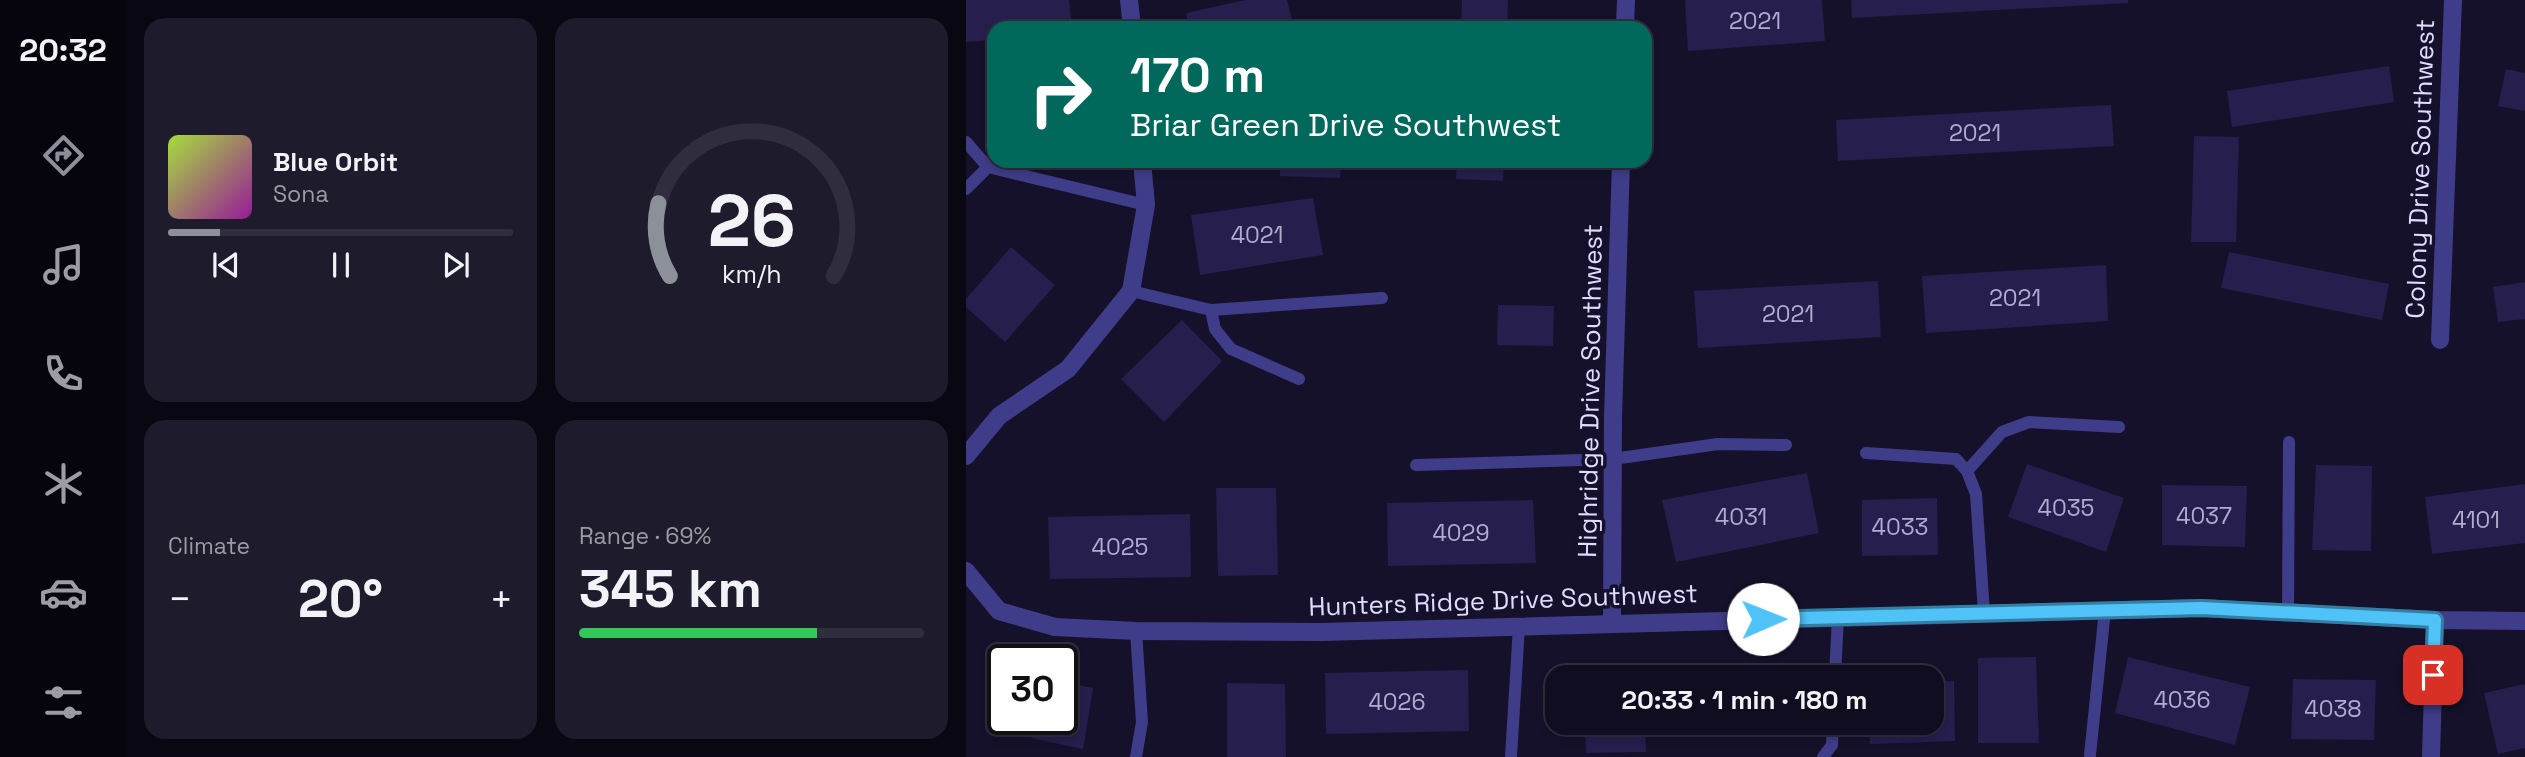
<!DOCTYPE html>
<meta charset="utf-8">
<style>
:root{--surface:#100d20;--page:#1e1b2d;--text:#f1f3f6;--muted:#9c9ca5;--line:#302d3e;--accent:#8c9099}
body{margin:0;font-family:"Space Grotesk",sans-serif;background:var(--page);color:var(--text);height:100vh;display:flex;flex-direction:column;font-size:26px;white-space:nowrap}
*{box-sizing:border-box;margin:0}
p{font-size:23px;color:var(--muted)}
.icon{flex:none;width:38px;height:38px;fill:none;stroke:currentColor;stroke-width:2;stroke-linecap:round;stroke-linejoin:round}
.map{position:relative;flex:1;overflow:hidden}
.side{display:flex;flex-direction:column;gap:18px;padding:18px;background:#090712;width:840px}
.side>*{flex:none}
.guide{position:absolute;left:21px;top:21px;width:665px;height:147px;border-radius:21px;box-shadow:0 4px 10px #0003,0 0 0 2px var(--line);background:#00695c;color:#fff;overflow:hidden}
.speed{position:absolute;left:21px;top:644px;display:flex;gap:14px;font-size:35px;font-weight:700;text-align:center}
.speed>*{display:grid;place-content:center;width:91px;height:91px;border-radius:50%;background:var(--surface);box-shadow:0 4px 10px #0003,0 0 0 2px var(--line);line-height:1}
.speed .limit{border:4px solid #111;border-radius:10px;background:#fff;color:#111}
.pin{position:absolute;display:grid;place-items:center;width:60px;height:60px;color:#fff;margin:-30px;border-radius:14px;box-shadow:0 4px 10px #0006}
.me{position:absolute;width:77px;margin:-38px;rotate:89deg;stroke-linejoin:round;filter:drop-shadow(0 0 5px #0008)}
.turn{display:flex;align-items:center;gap:24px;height:147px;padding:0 28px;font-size:32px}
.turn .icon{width:91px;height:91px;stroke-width:2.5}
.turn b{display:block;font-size:49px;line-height:60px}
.big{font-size:52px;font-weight:700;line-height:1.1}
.side .card{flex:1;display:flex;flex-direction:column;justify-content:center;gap:10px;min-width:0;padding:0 24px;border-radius:21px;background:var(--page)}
.side .dial{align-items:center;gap:0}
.dial svg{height:182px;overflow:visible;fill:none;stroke:var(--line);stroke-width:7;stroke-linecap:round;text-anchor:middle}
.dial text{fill:var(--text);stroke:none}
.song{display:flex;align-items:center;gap:21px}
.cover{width:84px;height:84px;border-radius:10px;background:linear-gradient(135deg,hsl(80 70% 55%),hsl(300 70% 35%))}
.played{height:7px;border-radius:4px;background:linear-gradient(90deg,var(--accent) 15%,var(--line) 15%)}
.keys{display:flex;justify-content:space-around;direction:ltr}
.heat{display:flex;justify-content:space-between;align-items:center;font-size:38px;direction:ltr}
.charge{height:10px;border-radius:5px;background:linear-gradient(90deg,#34c759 69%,var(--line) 0)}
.side .tiles{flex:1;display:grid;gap:18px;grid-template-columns:repeat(2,1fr)}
.trip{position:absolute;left:579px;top:665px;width:399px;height:70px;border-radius:21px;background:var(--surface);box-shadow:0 4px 10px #0003,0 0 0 2px var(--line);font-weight:700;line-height:70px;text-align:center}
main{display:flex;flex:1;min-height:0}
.tabs{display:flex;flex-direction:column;width:126px;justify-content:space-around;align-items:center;background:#06050d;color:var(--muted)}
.tabs .icon{width:49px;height:49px}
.tabs .on{color:var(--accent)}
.tabs b{font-size:32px;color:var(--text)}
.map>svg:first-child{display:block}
.building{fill:#261e4c}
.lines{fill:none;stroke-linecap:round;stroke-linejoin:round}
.service{stroke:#3f3d89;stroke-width:12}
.minor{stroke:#3f3d89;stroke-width:18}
.route-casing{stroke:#337fa1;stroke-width:18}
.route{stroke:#4fc3f7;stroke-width:12}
.labels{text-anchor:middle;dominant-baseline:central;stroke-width:7;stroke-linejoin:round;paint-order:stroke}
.number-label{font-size:23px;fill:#b1acd2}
.street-label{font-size:26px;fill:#dfdcff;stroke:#15112b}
</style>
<main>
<nav class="tabs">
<b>20:32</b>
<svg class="icon on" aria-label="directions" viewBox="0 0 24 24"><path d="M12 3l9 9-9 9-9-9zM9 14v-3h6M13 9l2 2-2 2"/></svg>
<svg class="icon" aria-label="music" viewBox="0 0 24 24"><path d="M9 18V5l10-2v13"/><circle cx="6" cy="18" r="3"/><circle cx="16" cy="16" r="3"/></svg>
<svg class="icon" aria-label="phone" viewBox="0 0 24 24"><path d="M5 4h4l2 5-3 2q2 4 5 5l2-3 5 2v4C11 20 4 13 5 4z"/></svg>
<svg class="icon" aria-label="climate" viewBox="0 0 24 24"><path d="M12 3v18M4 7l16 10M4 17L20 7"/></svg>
<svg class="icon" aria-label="car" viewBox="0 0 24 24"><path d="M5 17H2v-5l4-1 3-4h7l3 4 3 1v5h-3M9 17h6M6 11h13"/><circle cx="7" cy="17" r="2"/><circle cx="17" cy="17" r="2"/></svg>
<svg class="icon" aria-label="filters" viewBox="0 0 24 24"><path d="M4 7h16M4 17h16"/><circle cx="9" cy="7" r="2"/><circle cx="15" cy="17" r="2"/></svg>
</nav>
<section class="side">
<div class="tiles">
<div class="card">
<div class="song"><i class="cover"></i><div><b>Blue Orbit</b><p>Sona</p></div></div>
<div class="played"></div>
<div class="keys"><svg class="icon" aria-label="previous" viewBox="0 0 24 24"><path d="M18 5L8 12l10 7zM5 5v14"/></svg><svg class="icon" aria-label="pause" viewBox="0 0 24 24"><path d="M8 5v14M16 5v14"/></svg><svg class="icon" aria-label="next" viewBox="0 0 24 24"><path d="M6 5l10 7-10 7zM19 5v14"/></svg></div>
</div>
<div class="card dial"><svg viewBox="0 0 100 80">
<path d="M14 69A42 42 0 1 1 86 69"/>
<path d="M14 69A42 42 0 0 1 9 37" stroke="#8c9099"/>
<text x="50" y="56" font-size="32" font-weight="700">26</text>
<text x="50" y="72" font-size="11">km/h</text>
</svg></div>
<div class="card"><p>Climate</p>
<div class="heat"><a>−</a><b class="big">20°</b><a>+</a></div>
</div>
<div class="card"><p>Range · 69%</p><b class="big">345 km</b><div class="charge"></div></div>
</div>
</section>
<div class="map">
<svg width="1559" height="757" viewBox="0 0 1559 757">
<rect width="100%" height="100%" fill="#15112b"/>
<!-- building -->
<g class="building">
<path d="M0,0H103L106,28H28V40L0,42Z"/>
<path d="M279,0H321L328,28H223L220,13Z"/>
<path d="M496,0H542L541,28H495Z"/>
<path d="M719,0H856L859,41L722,51Z"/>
<path d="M885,0H1162V3L886,18Z"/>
<path d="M1423,66L1428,102L1266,127L1261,91Z"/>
<path d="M1540,69L1559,73V111L1532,106Z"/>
<path d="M26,92L28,93V135L21,134Z"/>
<path d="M1145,105L1148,146L872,161L870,120Z"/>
<path d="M1228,136L1273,137L1270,242H1225Z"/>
<path d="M314,161H375L374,178L314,176Z"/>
<path d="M491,161H538L537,181L490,179Z"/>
<path d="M347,198L357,255L234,275L225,215Z"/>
<path d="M45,247L89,285L39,342L0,307V299Z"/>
<path d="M1263,252L1423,284L1416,320L1255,288Z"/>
<path d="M1140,265L1142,321L960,333L956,276Z"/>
<path d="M912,281L915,337L732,348L728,291Z"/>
<path d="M1559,282V319L1532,322L1527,287Z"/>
<path d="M532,305L588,306L587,346L531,345Z"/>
<path d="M216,320L256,361L198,422L155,379Z"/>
<path d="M1061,464L1158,498L1140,552L1042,517Z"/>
<path d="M1350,465L1406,466L1405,551L1346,550Z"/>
<path d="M841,473L853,533L710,562L696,500Z"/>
<path d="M1559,484V543L1466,554L1459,497Z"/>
<path d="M1196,485L1281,486L1279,547L1196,545Z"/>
<path d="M250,488H310L312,575L252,576Z"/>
<path d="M971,498L972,555L896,556V500Z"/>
<path d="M567,500L570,563L422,566L421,503Z"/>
<path d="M224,514L225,577L84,579L82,517Z"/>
<path d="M1070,657L1073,743H1012V658Z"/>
<path d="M1162,657L1284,687L1269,745L1149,713Z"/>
<path d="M806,663L807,677H703V666Z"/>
<path d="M678,667V677H618V668Z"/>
<path d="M502,670L503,731L360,734L359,673Z"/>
<path d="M1327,679L1410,680L1408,740L1325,739Z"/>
<path d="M988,681L989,741L904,744V723H966V682Z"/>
<path d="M96,682L127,688L117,749L65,738L69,719H96Z"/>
<path d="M261,683L319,684L320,757H261Z"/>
<path d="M1559,684V748L1532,754L1518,693Z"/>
<path d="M619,723H679L680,752L620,753Z"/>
</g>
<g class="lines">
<!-- service -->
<g class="service">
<path d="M0,142L22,167"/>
<path d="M0,189L22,167L180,205"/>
<path d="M165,291L245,310L416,298"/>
<path d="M245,310L249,329L265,349L333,379"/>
<path d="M900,453L990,459L1001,471L1010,494L1018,613"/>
<path d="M450,465L647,459L752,444L820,445"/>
<path d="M1001,471L1036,432L1063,422L1153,427"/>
<path d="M1322,612L1323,442"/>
<path d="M170,631L176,722L170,757"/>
<path d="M869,677L872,617"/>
<path d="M1124,755L1139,610"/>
<path d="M545,757L553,626"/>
<path d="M857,757L866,745L867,723"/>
</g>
<!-- minor -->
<g class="minor">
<path d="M163,0L166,28"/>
<path d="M659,28L660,0"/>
<path d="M1474,340L1487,0"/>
<path d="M0,456L33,416L102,369L165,291L180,205L176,161"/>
<path d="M0,571L33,611L89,627L170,631L355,632L1235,608L1469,620L1559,621"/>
<path d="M646,623L647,417L655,161"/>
<path d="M1465,757L1469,620"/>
</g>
</g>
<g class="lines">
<defs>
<path id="route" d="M797,619L1236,608L1469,620L1467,675"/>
</defs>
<!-- route casing -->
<use href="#route" class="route-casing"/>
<!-- route -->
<use href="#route" class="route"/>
</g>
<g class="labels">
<!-- number labels -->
<g class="number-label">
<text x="789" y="21">2021</text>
<text x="1009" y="133">2021</text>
<text x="291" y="235">4021</text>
<text x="1049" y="298">2021</text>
<text x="822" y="314">2021</text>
<text x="1100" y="508">4035</text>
<text x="1238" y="516">4037</text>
<text x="775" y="517">4031</text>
<text x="1510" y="520">4101</text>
<text x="934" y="527">4033</text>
<text x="495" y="533">4029</text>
<text x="154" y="547">4025</text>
<text x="1216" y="700">4036</text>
<text x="431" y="702">4026</text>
<text x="1367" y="709">4038</text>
</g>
<!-- street labels -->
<g class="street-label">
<text transform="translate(1454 169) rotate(-88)">Colony Drive Southwest</text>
<text transform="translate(624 391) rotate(-89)">Highridge Drive Southwest</text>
<text transform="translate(537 600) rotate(-2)">Hunters Ridge Drive Southwest</text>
</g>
</g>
</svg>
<div class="speed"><div class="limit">30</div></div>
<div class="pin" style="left:1467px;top:675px;background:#d93025"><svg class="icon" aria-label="arrive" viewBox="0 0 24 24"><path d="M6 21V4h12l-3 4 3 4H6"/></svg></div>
<svg class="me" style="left:797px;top:619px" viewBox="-20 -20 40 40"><circle r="19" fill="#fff"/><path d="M0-13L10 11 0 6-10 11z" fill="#4fc3f7"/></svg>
<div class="trip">20:33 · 1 min · 180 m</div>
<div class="guide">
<div class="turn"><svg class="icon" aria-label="right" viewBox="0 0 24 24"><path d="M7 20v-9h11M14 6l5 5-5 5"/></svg><div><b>170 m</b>Briar Green Drive Southwest</div></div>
</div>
</div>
</main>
